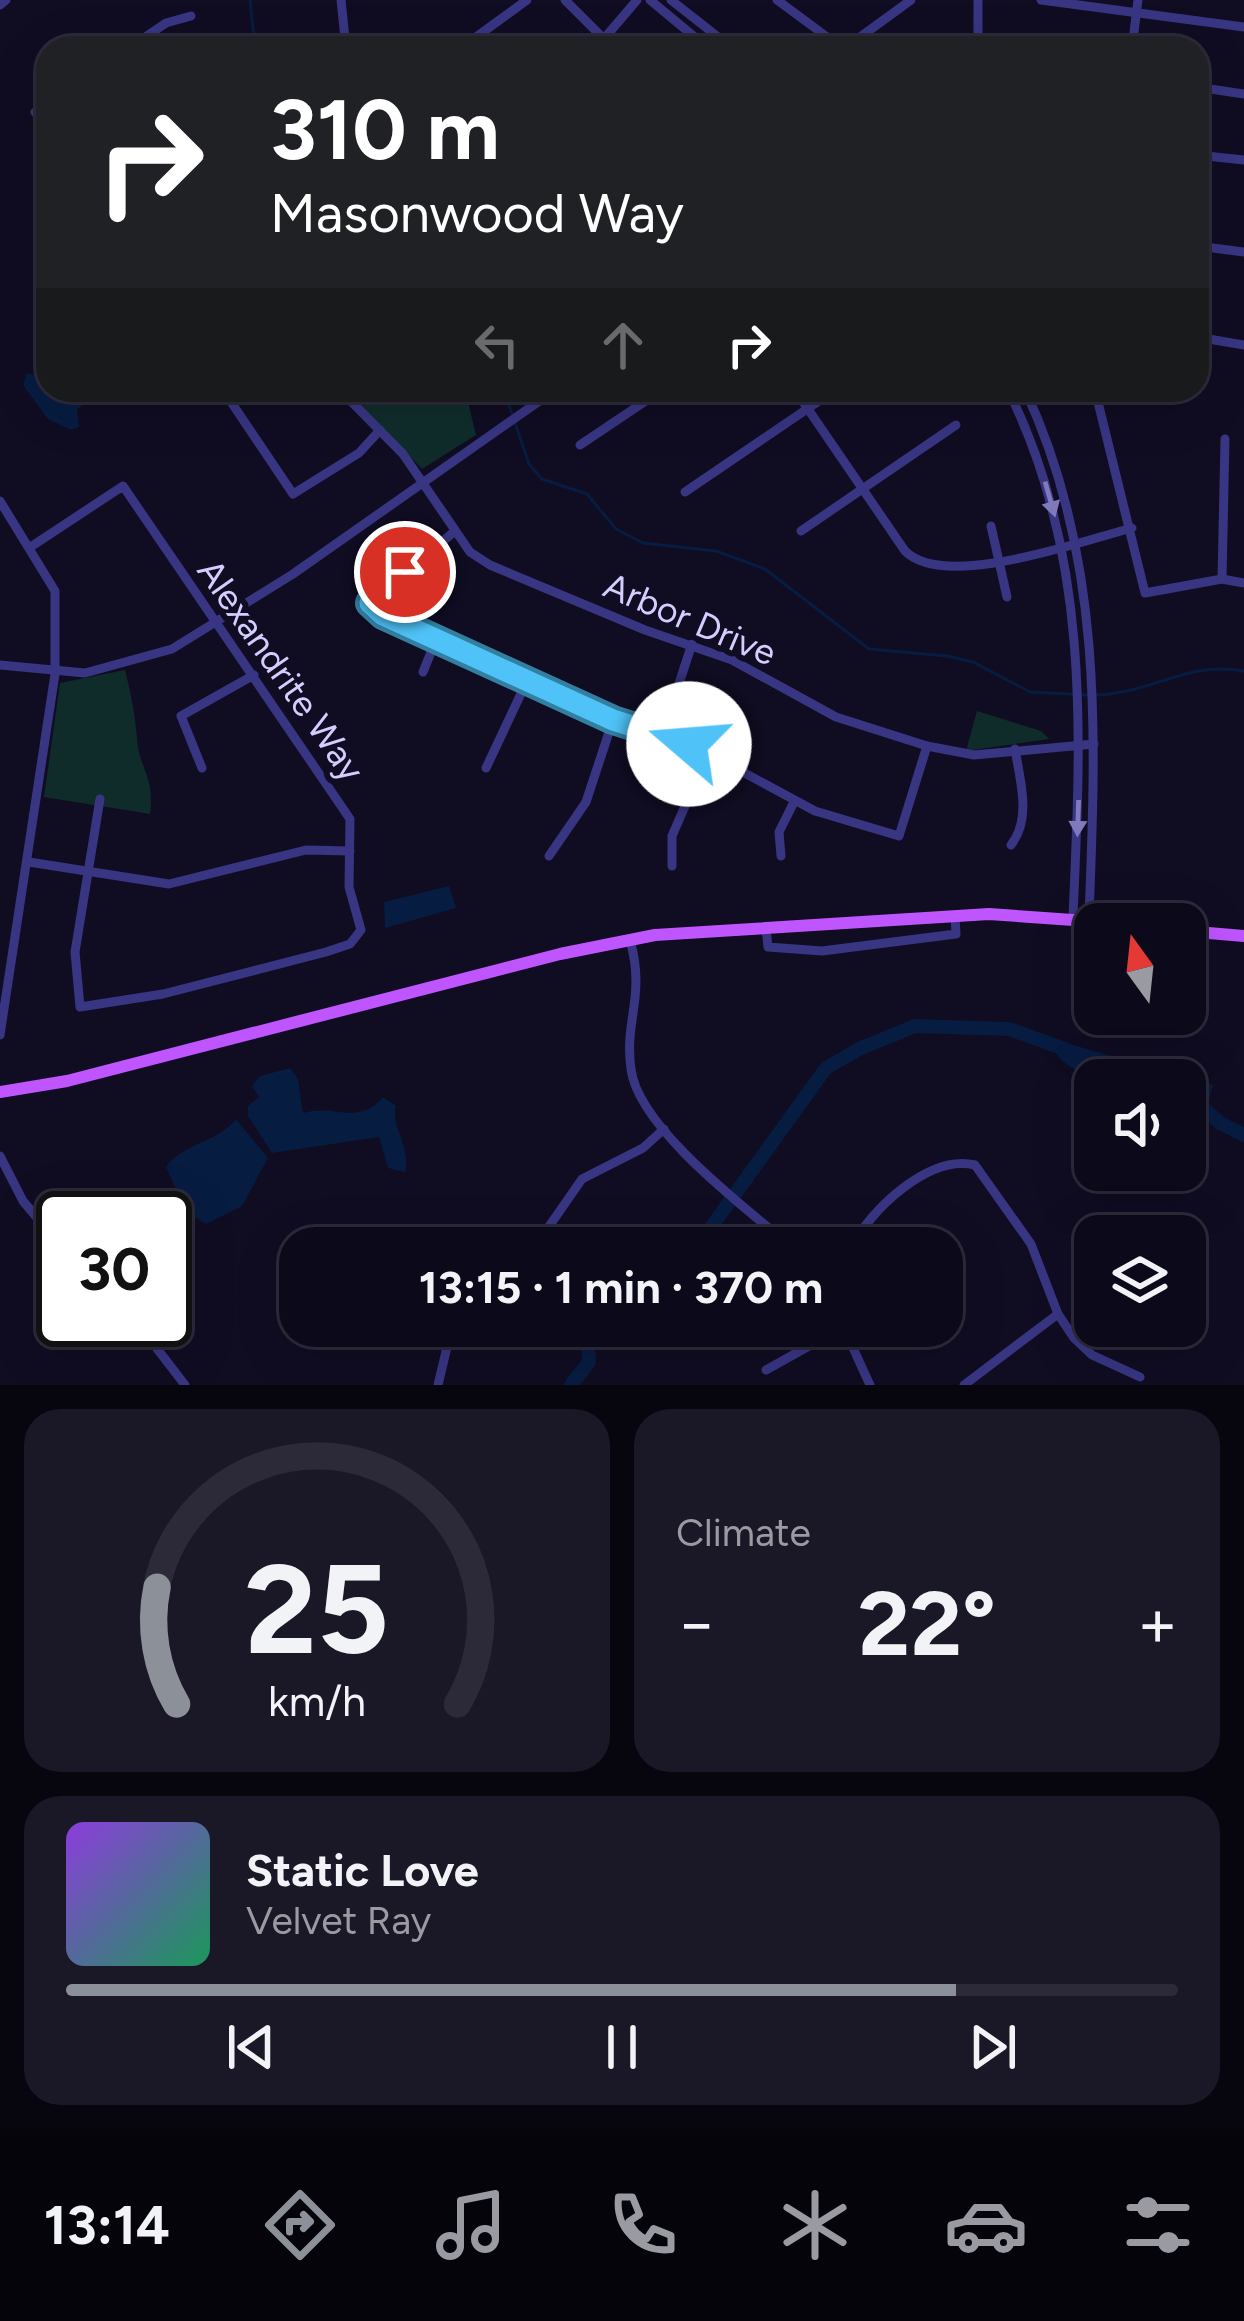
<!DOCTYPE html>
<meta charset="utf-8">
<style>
:root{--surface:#0c091a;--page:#1a1727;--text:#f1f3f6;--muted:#9a9aa2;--line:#2c2a39;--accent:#8c9099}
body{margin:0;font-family:Figtree,sans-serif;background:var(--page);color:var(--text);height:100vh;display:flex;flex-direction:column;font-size:45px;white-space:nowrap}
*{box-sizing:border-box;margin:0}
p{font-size:39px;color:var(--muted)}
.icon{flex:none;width:66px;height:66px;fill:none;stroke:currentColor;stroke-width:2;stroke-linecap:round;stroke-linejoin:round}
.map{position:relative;height:1385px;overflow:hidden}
.side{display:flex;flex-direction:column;gap:24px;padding:24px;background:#07050e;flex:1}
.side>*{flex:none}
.top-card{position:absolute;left:36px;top:36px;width:1173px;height:366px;border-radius:36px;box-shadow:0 12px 48px #0002,0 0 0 3px var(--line);background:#202124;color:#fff;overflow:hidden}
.needle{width:78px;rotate:345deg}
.controls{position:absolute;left:1074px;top:903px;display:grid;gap:24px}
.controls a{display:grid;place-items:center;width:132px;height:132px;border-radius:24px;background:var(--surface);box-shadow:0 12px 48px #0002,0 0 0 3px var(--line);font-size:60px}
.speed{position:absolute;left:36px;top:1191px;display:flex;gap:24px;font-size:60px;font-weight:700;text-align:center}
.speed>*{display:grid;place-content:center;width:156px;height:156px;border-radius:50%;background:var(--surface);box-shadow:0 12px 48px #0002,0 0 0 3px var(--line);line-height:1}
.speed .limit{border:6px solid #111;border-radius:18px;background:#fff;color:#111}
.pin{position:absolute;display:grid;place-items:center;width:102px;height:102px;color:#fff;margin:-51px;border:6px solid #fff;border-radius:50%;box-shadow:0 3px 12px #0007}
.me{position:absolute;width:132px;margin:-66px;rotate:288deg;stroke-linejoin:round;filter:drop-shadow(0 0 9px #0008)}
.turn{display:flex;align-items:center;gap:42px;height:252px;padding:0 36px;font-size:54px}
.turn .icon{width:156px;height:156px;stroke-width:2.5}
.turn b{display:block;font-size:84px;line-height:102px}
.lanes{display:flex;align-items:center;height:114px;padding:0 36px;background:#0003;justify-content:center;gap:60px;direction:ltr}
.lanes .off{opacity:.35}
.big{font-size:90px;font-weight:700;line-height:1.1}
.side .widget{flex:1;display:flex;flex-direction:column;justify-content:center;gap:18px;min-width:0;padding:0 42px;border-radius:36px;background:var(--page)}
.side .dial{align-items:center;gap:0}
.dial svg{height:312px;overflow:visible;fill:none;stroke:var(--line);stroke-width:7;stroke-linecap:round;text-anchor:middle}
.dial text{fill:var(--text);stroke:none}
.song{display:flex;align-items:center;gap:36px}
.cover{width:144px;height:144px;border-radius:18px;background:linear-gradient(135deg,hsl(270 70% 55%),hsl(150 70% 35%))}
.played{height:12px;border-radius:6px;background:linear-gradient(90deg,var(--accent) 80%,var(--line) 80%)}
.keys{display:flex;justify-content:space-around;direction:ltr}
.heat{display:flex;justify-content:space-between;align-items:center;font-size:66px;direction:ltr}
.side .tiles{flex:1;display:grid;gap:24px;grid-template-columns:1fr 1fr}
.widget:last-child{grid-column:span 2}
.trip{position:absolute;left:279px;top:1227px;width:684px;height:120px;border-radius:36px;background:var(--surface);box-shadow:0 12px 48px #0002,0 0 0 3px var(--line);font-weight:700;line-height:120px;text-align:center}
.tab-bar{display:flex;height:192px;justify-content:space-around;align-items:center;background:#05040a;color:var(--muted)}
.tab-bar .icon{width:84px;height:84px}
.tab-bar .current{color:var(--accent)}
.tab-bar b{font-size:54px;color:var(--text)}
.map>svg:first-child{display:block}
.green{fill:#0f2c2b}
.water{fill:#071c41}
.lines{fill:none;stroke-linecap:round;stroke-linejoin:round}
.stream{stroke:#071c41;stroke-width:3}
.river{stroke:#071c41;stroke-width:14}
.minor{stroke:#383583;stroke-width:9}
.major{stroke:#be55ff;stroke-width:12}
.oneway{fill:#7e7abb}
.route-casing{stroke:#337fa1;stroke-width:30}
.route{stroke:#4fc3f7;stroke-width:21}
.labels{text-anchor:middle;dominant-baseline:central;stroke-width:12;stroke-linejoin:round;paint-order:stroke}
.street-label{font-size:36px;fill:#d3ceff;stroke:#100c22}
</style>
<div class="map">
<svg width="1244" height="1385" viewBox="0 0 1244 1385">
<rect width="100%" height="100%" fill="#100c22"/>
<!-- green -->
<g class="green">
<path d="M347,390H465L476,435L422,469Z"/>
<path d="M125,670C131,694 135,714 137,738C139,769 155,776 150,814L44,797L60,683Z"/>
<path d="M977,711L1041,731L1049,739L966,751Z"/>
</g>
<!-- water -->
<g class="water">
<path d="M27,373L48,378V390H87L91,400L77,409L79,427L71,430L48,419L23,385Z"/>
<path d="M449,886L456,908L385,928L384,902Z"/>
<path d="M1049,1038L1213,1085L1203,1124L1185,1122V1080C1144,1080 1063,1091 1049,1038Z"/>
<path d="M290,1068L298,1079L303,1113C334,1103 358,1127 383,1097L396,1106C390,1124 412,1150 405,1172L388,1168L379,1137L272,1153L248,1116V1106L259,1097L252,1086L260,1076Z"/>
<path d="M236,1119L268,1158L242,1206L206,1224L186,1212L166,1167C184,1142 216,1144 236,1119Z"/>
</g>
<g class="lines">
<!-- stream -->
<g class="stream">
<path d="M250,0L255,48"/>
<path d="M504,390L529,464L542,479L587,494L616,529L643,543L716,551L765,569L869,649L947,656L973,662L1030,692L1087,695"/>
<path d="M1097,695C1153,693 1186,661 1244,671"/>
</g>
<!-- river -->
<g class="river">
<path d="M1185,1092L1220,1123L1244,1135"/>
<path d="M696,1248L826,1068L859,1049L915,1026L1009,1029L1065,1049"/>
<path d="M571,1385L589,1362L587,1334L639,1326"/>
</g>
<!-- minor -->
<g class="minor">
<path d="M341,0L346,48"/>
<path d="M565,0L604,39"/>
<path d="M650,0L708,48"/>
<path d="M671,0L732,48"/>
<path d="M777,0L842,48"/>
<path d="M978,0V48"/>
<path d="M1041,0L1244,27"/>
<path d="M0,5L6,0"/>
<path d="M129,48L166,23L191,16"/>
<path d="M461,48L527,0"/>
<path d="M596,48L637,0"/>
<path d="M845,48L911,0"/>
<path d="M1132,48L1138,0"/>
<path d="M1197,87L1244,94"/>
<path d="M48,104L35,112L48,131"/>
<path d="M1197,155L1244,160"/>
<path d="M1197,246L1244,252"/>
<path d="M1197,337L1244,345"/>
<path d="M223,390L293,494L359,453L380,430"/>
<path d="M340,390L403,454L470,552L490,565L645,630L732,660L836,717L927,746L974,755L1094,744"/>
<path d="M795,390L905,551C945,591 1081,541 1132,528"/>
<path d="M1008,390C1091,556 1081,737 1073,916"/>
<path d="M1025,390C1104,558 1096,737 1089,917"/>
<path d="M1095,390L1145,593L1222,579L1244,583"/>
<path d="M580,445L662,390"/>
<path d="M685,492L835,390"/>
<path d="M0,501L55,591V674L0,1035"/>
<path d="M991,526L1007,597"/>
<path d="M455,531L370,603L383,615L613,720L700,749L815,811L899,836L927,746"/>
<path d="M801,531L956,425"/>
<path d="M32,546L123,486L350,819L349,887L361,930L350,944L326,952L163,994L80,1007L75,952L100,799"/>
<path d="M1222,579L1225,439"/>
<path d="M0,665L85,673L172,649L293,574L555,390"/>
<path d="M423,672L436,640"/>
<path d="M662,735L692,644"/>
<path d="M202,768L181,716L254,675"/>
<path d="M486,768L527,681"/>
<path d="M1011,845C1032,818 1020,781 1015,749"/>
<path d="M549,856L586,802L613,720"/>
<path d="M781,856L779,832L794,802"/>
<path d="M29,862L169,884L306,850L350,851"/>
<path d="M672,866V836L708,753"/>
<path d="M766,928L768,947L822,951L956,934L955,916"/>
<path d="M630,940C646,997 624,1019 631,1069C638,1128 748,1210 793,1248"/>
<path d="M0,1156L23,1201L63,1249"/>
<path d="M333,1246L335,1248"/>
<path d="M534,1248L582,1179L643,1148L664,1129"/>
<path d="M851,1248C870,1210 929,1154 975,1165L1031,1244L1058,1314L1074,1338L1092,1355L1140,1377"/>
<path d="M135,1320L185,1385"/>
<path d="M423,1326L445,1342"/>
<path d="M843,1326L870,1385"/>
<path d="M766,1370L843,1327"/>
<path d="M438,1385L452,1326"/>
<path d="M964,1385L1058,1314"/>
</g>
<!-- major -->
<g class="major">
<path d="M1185,931L1244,936"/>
<path d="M0,1092L67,1081L560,954L655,935L989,914L1130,924"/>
</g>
</g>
<!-- one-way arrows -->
<defs><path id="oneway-solid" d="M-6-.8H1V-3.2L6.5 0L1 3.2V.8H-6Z" transform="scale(3)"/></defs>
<g class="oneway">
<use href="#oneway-solid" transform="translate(1050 499) rotate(74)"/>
<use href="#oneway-solid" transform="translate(1078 818) rotate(92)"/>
</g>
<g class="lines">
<defs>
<path id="route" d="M405,572L370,603L383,615L613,720L689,744"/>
</defs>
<!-- route casing -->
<use href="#route" class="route-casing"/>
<!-- route -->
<use href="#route" class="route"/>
</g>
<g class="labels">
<!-- street labels -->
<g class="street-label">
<text transform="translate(690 619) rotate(23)">Arbor Drive</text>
<text transform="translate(281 670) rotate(55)">Alexandrite Way</text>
</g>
</g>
</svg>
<div class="controls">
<a><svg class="needle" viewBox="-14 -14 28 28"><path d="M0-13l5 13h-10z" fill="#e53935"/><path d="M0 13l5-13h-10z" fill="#9a9aa2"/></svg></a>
<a><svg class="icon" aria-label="sound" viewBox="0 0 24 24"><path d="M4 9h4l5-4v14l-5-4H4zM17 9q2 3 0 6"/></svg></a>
<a><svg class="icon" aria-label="layers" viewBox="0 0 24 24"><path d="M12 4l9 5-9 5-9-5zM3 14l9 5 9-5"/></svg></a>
</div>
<div class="speed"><div class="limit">30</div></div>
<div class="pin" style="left:405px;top:572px;background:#d93025"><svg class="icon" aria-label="arrive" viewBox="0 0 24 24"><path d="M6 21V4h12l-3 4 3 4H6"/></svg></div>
<svg class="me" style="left:689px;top:744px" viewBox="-20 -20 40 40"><circle r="19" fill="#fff"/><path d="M0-13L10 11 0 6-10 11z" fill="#4fc3f7"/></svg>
<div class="trip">13:15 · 1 min · 370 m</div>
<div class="top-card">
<div class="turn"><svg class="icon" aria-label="right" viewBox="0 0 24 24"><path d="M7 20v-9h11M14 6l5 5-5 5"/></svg><div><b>310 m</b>Masonwood Way</div></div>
<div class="lanes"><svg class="icon off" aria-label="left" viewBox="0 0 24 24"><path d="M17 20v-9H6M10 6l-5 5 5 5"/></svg><svg class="icon off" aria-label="ahead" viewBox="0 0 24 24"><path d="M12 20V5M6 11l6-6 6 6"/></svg><svg class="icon" aria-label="right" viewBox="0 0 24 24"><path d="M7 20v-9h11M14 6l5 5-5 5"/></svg></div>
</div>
</div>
<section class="side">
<div class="tiles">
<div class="widget dial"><svg viewBox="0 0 100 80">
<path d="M14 69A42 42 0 1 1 86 69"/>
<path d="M14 69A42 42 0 0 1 9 39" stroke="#8c9099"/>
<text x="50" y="56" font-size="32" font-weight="700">25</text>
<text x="50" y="72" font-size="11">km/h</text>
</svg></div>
<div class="widget"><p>Climate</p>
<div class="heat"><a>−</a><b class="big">22°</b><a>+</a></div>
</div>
<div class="widget">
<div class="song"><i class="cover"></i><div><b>Static Love</b><p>Velvet Ray</p></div></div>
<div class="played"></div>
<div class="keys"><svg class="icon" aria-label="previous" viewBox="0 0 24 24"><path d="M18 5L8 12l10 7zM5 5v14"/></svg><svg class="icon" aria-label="pause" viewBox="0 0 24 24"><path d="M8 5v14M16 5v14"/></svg><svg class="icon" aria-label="next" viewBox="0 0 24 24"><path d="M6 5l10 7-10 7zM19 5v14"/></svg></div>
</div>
</div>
</section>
<nav class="tab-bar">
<b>13:14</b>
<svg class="icon current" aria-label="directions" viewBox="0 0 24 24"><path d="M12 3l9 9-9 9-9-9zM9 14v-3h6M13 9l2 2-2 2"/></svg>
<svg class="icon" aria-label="music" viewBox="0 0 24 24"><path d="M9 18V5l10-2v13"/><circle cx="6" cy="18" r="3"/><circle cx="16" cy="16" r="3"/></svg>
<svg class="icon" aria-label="phone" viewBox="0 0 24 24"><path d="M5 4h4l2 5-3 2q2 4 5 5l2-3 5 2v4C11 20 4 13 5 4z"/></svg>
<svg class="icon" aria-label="climate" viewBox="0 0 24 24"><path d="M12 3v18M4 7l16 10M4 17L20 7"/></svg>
<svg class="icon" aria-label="car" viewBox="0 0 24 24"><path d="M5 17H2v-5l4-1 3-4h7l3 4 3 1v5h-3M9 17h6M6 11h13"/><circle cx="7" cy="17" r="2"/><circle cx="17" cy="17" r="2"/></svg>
<svg class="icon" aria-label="filters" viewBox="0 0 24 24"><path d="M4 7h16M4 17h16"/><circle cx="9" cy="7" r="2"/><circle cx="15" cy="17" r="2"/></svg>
</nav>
